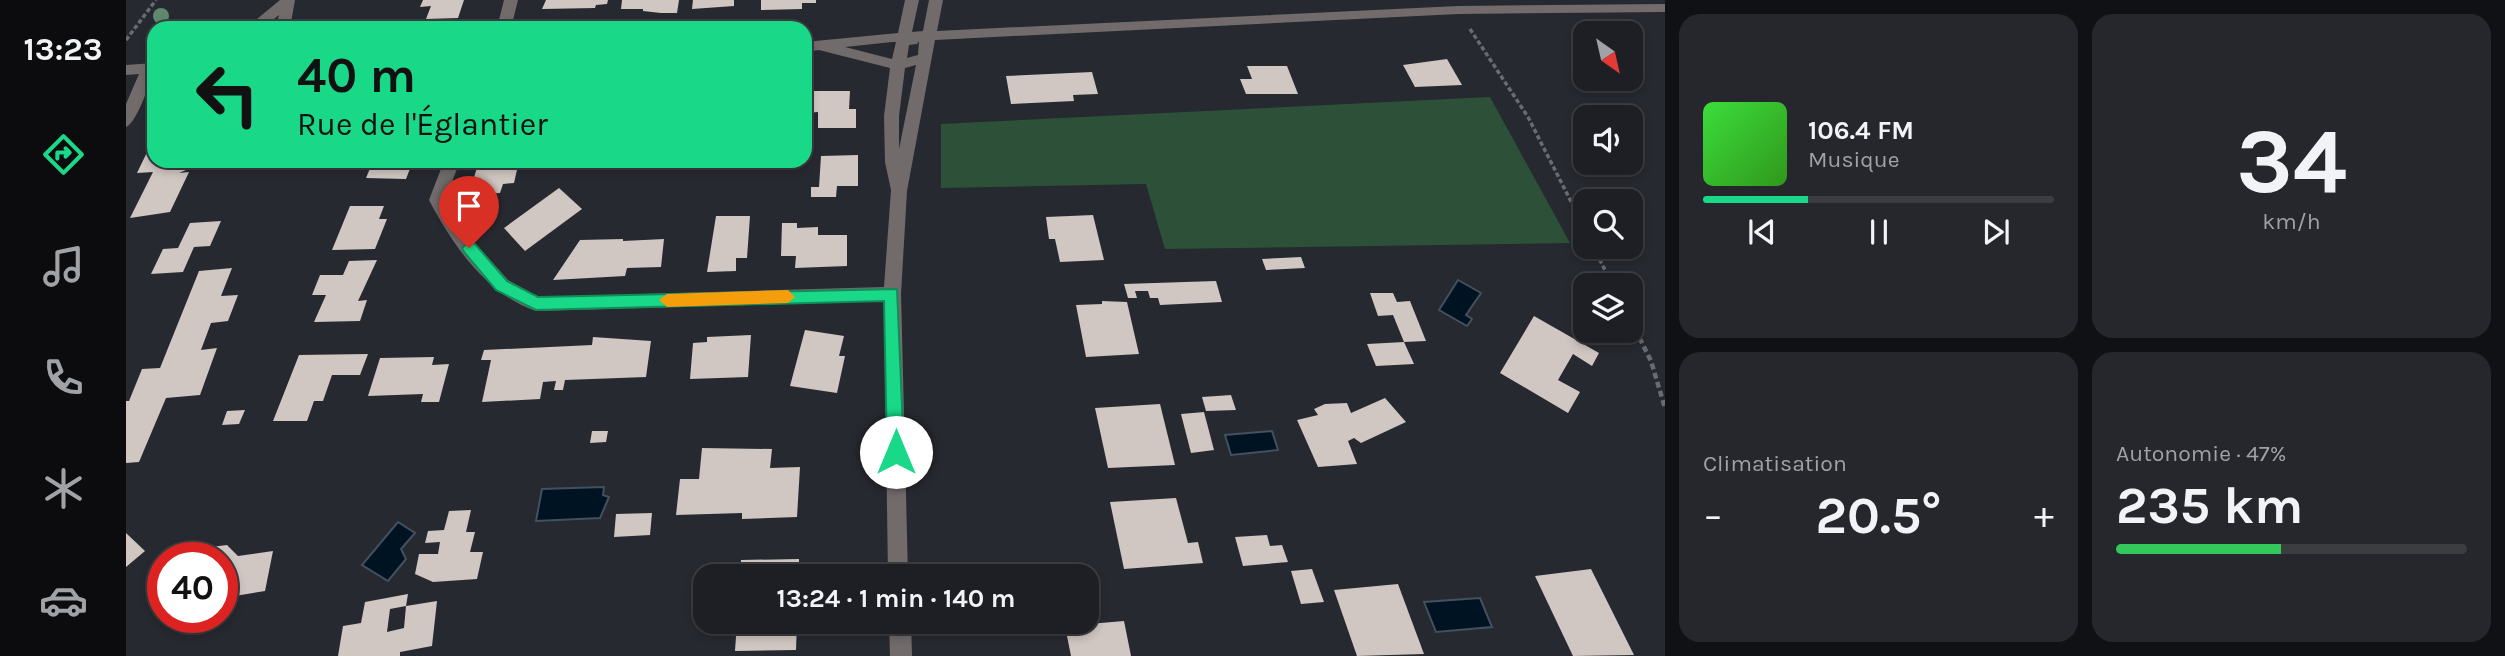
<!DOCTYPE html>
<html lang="fr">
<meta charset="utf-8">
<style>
:root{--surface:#1d1f24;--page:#25272c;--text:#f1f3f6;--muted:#a0a2a6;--line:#3b3d41;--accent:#19d989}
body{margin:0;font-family:Karla,sans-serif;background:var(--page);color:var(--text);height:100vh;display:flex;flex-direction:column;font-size:26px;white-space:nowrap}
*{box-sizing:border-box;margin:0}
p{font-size:23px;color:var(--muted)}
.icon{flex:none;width:38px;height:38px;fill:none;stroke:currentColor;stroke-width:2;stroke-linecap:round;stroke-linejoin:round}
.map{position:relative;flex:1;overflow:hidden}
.details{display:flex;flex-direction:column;gap:14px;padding:14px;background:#101114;width:840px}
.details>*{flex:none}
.hud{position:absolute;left:21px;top:21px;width:665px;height:147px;border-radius:21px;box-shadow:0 4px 10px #0003,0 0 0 2px var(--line);background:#19d989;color:#111;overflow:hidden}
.needle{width:46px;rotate:146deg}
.buttons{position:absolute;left:1447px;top:21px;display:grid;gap:14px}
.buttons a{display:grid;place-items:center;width:70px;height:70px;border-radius:14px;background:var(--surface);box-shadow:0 4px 10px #0003,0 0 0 2px var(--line);font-size:35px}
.speed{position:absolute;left:21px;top:542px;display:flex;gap:14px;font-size:35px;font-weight:700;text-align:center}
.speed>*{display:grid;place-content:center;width:91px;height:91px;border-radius:50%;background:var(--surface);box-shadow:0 4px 10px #0003,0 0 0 2px var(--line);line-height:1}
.speed .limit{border:10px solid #d22;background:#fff;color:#111}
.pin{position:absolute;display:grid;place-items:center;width:60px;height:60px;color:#fff;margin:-72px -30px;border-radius:50% 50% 50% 0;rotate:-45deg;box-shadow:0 0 7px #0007}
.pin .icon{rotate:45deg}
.me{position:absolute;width:77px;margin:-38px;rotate:0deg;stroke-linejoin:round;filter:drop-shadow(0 0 5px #0008)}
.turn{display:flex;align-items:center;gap:24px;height:147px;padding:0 35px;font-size:32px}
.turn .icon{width:91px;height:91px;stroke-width:2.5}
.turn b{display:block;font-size:49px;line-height:60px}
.big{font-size:52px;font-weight:700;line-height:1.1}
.details .card{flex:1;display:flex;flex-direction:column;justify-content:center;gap:10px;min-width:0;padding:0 24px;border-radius:21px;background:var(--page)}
.details .dial{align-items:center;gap:0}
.dial b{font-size:91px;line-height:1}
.song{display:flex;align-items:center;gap:21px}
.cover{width:84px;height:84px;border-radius:10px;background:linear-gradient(135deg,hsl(120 70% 55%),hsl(110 70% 35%))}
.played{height:7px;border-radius:4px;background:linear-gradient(90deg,var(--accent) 30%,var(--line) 30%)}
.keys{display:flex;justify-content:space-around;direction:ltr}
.heat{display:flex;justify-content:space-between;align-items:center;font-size:38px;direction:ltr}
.charge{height:10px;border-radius:5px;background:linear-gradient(90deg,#34c759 47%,var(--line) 0)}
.details .tiles{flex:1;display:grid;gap:14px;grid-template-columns:repeat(2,1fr)}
.trip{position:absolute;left:567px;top:564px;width:406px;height:70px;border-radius:21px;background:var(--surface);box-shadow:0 4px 10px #0003,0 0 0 2px var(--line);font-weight:700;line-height:70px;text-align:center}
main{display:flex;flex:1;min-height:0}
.menu{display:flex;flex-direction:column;width:126px;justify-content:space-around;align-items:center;background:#0c0c0e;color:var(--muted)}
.menu .icon{width:49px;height:49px}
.menu .active{color:var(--accent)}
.menu b{font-size:32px;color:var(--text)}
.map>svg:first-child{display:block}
.green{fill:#2c5138}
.water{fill:#001323;stroke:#43505d;stroke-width:2}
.building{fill:#d0c6c2}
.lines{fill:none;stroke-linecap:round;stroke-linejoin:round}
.path-far1{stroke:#696b71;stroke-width:3.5;stroke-dasharray:4.5 2.5;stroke-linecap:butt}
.path{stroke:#696b71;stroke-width:4.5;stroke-dasharray:6 3.5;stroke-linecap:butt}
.minor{fill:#716c6b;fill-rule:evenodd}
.tree{fill:#5f886f}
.route{fill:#19d989;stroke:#108d59;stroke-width:2}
.slow{fill:#f59e0b}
</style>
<main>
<nav class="menu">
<b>13:23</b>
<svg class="icon active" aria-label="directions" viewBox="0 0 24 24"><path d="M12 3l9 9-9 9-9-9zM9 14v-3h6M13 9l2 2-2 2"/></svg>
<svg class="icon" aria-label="music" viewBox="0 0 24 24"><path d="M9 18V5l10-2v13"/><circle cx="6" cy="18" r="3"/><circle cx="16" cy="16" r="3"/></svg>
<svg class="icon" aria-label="phone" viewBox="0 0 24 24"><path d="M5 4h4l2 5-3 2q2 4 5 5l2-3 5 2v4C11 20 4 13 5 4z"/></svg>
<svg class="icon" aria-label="climate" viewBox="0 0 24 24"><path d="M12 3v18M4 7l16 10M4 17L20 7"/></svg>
<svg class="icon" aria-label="car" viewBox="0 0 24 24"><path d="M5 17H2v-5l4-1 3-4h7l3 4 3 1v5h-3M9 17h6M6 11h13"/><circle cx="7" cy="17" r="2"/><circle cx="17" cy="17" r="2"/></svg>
</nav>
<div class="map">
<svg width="1539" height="656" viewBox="0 0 1539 656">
<rect width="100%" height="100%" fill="#272930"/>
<!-- green -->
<path class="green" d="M1364,97L1444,243L1039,249L1020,184L815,188V124Z"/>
<!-- water -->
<g class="water">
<path d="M1332,280L1355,293L1340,315L1346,319L1341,326L1313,310Z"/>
<path d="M1146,431L1152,450L1105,455L1099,435Z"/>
<path d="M478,487L477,495L483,497L474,518L410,521L416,489Z"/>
<path d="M272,522L289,533L275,549L280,559L262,581L236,565Z"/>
<path d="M1354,598L1366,627L1310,632L1298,602Z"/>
</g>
<!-- building -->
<g class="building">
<path d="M297,0H338L332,18L300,19L305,6L294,7Z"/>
<path d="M420,0H482L481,4L470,5L469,8L416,9Z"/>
<path d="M496,0H553L551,13H535L517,11V9H495Z"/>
<path d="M567,0H608V6L566,9Z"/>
<path d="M635,0H690V3H676V9L635,10Z"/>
<path d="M1321,59L1336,85L1289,87L1277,65Z"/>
<path d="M1121,66H1161L1172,94H1120L1114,79H1126Z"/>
<path d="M966,72L972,94L947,95L948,101L885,104L880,76Z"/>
<path d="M681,91H724L723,109H730V128H692V112L680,113Z"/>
<path d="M24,146H28V161H63L60,170L53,173L63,172L44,212L4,218L27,172L11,173Z"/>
<path d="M732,155V186H711L710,197H685V187H693L695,156Z"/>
<path d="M247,161H287L280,179L240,178Z"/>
<path d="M393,161L388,183L377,184L374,193L350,194L354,183H346L353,162Z"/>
<path d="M433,188L456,209L399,251L378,228Z"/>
<path d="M224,206H258L253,219H261L249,249L206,250Z"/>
<path d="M967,215L978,260L934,262L929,239H923L920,217Z"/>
<path d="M590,216H624L621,258H610V271L581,272Z"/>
<path d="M95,221L84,246L68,247L57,272L25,274L37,249L52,248L64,223Z"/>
<path d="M656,223H671V228L692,227V235H721V266L669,268L670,256H655Z"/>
<path d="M497,239V241L538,239L535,267L501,268L499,276L427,280L454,240Z"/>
<path d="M1175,257L1179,268L1140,270L1136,259Z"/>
<path d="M251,260L232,301L241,300L234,321L188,322L200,295H186L194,275H217L223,261Z"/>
<path d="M106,268L95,296L112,295L102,321L85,323L75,350L91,348L74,395L40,398L13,462L0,463V401H3L16,369L34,368L73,271Z"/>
<path d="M1090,281L1096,302L1034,305L1032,298H1024L1022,291H1009L1011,298H1002L998,284Z"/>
<path d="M1244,293H1267L1271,302L1284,301L1300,341L1278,342L1267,315L1252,316Z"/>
<path d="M976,301L1001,302L1013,354L960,357L950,305L976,304Z"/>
<path d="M1408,316L1473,353L1466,366L1447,354L1432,380L1454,392L1442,413L1374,373Z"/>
<path d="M679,330L718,336L713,356H719L711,393L664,386Z"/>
<path d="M625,335L622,377L564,379L567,343L581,342V337Z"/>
<path d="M467,337L525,341L520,377L439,380L437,390H428L430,381L417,382L414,399L356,402L365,360H355L358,350L466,345Z"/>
<path d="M1278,342L1288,364L1250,366L1241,344Z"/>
<path d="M242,354L234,375H206L197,401H188L181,421H147L173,355Z"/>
<path d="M308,357L306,365L323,364L313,402H295L297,394L242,396L254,358Z"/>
<path d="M1105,395L1110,410L1080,411L1076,397Z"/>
<path d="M1259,398L1280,422L1235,443L1228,438L1222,441L1231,464L1192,467L1171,420L1192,415L1188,409L1199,404L1221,403L1225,413Z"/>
<path d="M1034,404L1049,465L982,468L969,408Z"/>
<path d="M119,410L113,424L96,425L101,411Z"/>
<path d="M1078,412L1088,450L1065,453L1055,414Z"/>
<path d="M466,431H482L480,442L464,443Z"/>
<path d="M576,448L646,449L644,468L674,467L671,517L616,519V513L550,515L554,479H573Z"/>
<path d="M1050,498L1062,543L1072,542L1077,563L998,569L984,502Z"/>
<path d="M345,510L340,532H349L344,552H357L351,579L307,582L289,574L293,554H312L314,542L299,543L302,531L318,530L323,511Z"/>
<path d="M526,513L524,535L488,537L490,514Z"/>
<path d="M0,533L19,551L0,567Z"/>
<path d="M1141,535L1144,546L1156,545L1162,562L1117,566L1109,537Z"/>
<path d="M86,545L85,547L101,545L112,556L147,551L139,591L103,597L96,603V558H59L62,548Z"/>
<path d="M673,559V576H614L615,560Z"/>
<path d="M1186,569L1198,602L1175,604L1165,571Z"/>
<path d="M1465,569L1508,655L1447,656L1409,576Z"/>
<path d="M1272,584L1298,654L1231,656L1208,590Z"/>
<path d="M282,594L280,606L264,609L261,632L278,628L280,606L311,601L306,646L274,652V656H212L217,626L235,623L239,602Z"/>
<path d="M611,621H671L670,650L609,651Z"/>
<path d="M998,621L1005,656H945L939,626Z"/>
</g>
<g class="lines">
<!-- path-far1 -->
<g class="path-far1">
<path d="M1344,29L1402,117L1460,231"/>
<path d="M0,40L30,0"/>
<path d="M1467,247L1487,285"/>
</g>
<!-- path -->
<path class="path" d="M1505,321L1525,361L1539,408"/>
<!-- minor -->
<g class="minor">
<path d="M154,0H169L164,28H150L153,15L136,28H120Z"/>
<path d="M378,0H392L385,28H371Z"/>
<path d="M779,0H793L786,32L797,31L803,0H817L811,31L1332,6L1539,4V12L1332,14L809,40L781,191L775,294L782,576H762L758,301L410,311C360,294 326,244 303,200L318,161H334L319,200L333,225L382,280L412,297L758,287L765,190L759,162L758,116L764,68L693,50L679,52V42L772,33ZM793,41L792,55L781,58L783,45L791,44ZM766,42H770L766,59L719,47ZM790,65L773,149V116L779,68Z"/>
<path d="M28,63C28,75 11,123 0,127V104L13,74L0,75V65Z"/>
<path d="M763,621H785L786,656H764Z"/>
</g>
</g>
<!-- trees -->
<circle class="tree" cx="35" cy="16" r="8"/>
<!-- route -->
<path class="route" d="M343,242L349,244L381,281L412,297L771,289L778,452L776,457L770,460L761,452L758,301L410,310L370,290L338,252L336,248Z"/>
<!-- slow -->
<path class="slow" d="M662,290L669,297L662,303L541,307L533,300L541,294Z"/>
</svg>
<div class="buttons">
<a><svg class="needle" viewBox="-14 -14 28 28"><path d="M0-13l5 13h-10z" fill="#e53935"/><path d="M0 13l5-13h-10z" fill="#a0a2a6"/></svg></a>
<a><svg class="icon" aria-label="sound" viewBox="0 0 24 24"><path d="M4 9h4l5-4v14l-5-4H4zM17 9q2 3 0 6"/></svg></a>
<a><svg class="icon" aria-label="search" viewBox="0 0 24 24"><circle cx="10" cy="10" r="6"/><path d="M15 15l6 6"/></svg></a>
<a><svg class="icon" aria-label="layers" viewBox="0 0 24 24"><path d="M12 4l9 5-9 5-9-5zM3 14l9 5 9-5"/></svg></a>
</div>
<div class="speed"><div class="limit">40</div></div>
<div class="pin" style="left:343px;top:248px;background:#d93025"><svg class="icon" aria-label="arrive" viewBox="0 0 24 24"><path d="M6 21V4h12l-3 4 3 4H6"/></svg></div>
<svg class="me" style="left:770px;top:452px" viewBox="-20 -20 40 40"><circle r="19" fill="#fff"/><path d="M0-13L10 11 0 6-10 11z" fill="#19d989"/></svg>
<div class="trip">13:24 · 1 min · 140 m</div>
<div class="hud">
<div class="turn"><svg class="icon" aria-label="left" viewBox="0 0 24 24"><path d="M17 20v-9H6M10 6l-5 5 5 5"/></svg><div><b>40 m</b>Rue de l'Églantier</div></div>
</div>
</div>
<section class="details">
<div class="tiles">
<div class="card">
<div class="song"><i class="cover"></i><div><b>106.4 FM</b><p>Musique</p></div></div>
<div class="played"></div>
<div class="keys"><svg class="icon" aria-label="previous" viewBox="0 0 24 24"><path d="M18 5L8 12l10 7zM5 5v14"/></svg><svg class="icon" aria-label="pause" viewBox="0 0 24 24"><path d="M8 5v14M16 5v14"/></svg><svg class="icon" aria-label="next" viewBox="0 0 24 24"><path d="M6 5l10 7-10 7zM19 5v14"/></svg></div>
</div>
<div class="card dial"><b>34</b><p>km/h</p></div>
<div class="card"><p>Climatisation</p>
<div class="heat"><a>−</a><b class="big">20.5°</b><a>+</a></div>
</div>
<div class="card"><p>Autonomie · 47%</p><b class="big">235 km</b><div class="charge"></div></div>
</div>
</section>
</main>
